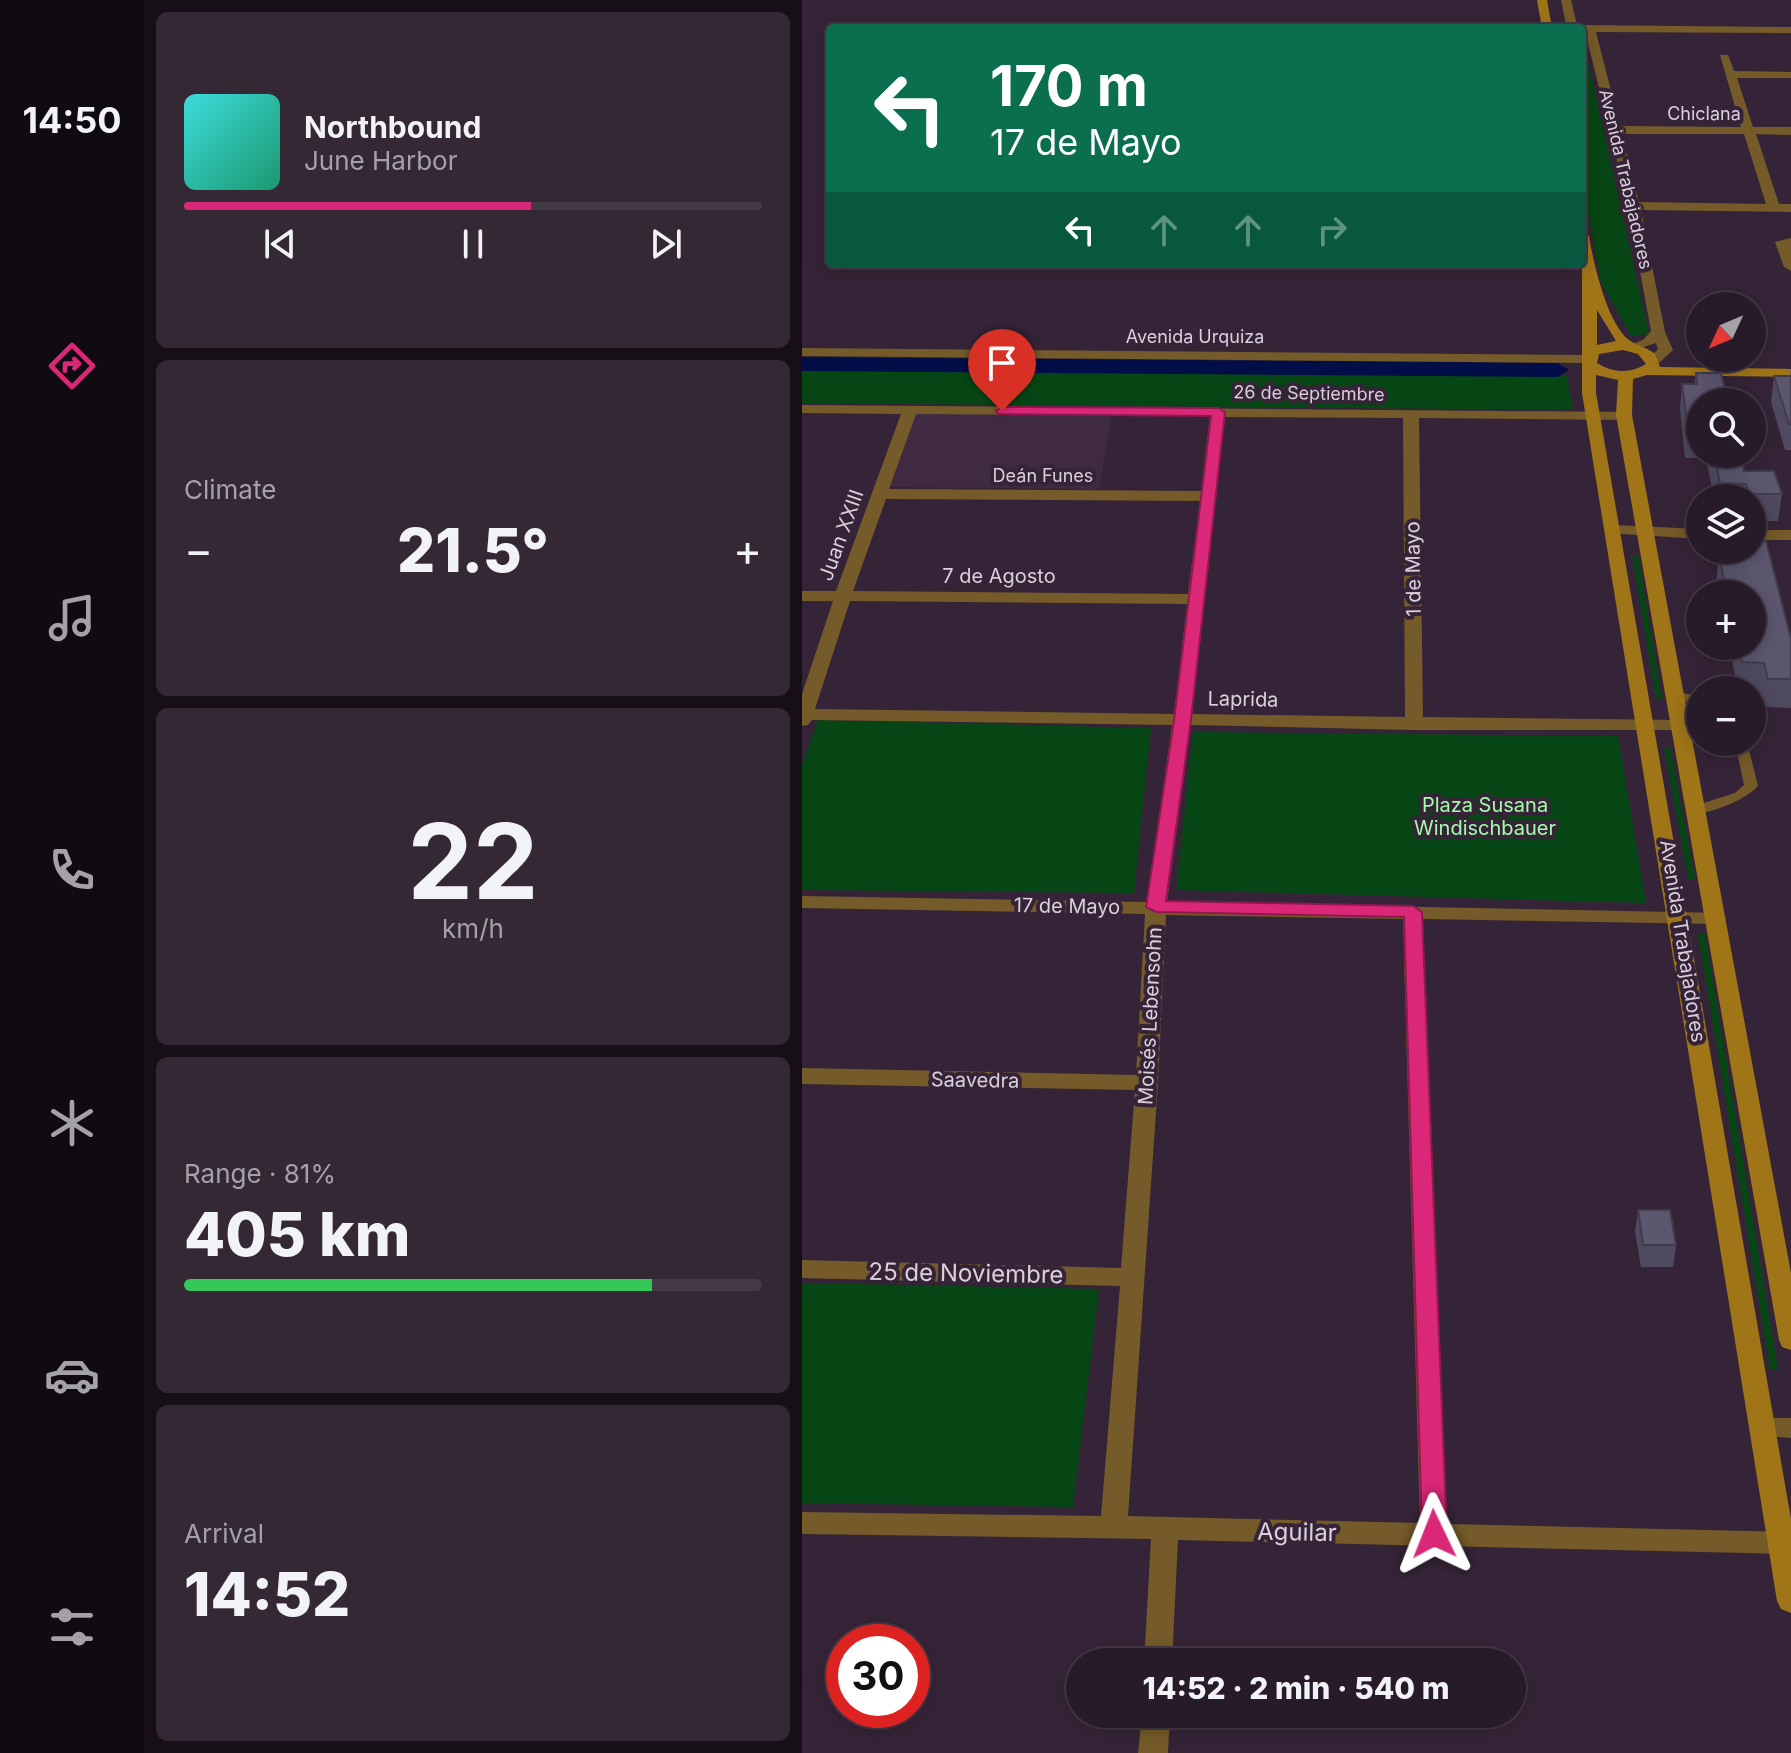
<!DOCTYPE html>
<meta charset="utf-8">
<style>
:root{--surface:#281b29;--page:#342835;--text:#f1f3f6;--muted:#a5a1a8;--line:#443946;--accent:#db2777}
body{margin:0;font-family:Inter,sans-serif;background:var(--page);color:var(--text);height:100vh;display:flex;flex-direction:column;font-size:30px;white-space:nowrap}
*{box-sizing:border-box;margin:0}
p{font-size:26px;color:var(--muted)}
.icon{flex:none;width:44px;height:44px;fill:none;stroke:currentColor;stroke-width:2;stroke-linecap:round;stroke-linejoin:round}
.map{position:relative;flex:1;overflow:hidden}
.details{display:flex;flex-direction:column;gap:12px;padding:12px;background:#160f17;width:658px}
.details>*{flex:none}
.top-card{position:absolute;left:24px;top:24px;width:760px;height:244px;border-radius:8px;box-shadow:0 4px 20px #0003,0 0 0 2px var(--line);background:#0b6e4f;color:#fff;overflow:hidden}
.needle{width:52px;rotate:226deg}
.controls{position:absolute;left:884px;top:292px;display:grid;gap:16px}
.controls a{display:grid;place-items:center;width:80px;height:80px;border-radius:50%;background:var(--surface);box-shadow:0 4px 20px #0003,0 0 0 2px var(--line);font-size:40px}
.speed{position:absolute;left:24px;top:1624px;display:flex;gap:16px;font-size:40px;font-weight:700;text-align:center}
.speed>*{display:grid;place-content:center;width:104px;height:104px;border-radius:50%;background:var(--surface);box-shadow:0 4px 20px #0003,0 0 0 2px var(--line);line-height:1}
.speed .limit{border:12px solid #d22;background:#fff;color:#111}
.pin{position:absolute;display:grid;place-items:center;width:68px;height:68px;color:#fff;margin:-82px -34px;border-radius:50% 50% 50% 0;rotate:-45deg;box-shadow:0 0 8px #0007}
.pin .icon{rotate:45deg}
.me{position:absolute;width:88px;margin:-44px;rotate:358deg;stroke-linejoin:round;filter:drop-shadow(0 0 6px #0008)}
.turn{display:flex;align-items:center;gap:28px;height:168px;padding:0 32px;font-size:36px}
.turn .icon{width:104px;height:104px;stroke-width:2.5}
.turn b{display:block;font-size:56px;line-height:68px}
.lanes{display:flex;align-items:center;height:76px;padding:0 32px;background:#0003;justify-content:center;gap:40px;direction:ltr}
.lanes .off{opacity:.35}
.big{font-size:60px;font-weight:800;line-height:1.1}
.details .tile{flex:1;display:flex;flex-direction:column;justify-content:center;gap:12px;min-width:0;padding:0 28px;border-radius:12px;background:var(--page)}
.details .dial{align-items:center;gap:0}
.dial b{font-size:104px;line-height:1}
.song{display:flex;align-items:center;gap:24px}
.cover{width:96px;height:96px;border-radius:12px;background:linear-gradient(135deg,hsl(180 70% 55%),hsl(160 70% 35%))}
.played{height:8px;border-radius:4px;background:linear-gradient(90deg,var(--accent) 60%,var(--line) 60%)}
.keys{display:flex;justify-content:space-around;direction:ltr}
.heat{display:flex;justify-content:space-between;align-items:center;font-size:44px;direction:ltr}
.charge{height:12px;border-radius:6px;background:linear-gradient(90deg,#34c759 81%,var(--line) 0)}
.trip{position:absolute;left:264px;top:1648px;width:460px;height:80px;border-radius:40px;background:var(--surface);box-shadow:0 4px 20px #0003,0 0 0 2px var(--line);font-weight:800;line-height:80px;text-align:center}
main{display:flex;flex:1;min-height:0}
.tab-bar{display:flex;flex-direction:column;width:144px;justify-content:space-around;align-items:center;background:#100b10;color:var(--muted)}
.tab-bar .icon{width:56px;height:56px}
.tab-bar .on{color:var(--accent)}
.tab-bar b{font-size:36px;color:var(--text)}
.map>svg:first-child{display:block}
.built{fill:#402a42}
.green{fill:#064614}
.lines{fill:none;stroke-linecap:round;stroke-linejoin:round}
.canal{fill:#010e47;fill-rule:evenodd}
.service{fill:#755b29;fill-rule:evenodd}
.minor{fill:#755b29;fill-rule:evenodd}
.tertiary{fill:#755b29;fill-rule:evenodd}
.secondary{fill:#9f7518;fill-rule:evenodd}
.wall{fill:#4f4a5f}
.building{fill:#5c566f;stroke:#403c4e;stroke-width:2}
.route{fill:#db2777;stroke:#8e194d;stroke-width:2}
.labels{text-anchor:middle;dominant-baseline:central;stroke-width:8;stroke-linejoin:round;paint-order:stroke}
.far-street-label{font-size:18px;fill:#dbcfdc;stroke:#352437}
.street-label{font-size:20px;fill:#dbcfdc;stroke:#352437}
.park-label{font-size:20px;fill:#a4faaa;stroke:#352437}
.near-street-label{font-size:24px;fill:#dbcfdc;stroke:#352437}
</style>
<main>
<nav class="tab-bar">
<b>14:50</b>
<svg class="icon on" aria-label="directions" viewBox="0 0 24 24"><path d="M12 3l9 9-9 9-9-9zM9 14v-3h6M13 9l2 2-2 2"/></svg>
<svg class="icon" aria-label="music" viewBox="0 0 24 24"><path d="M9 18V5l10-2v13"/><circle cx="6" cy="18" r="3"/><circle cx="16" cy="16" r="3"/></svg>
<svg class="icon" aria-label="phone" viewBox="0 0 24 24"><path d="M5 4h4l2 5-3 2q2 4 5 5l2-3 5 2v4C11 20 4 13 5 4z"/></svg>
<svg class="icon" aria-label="climate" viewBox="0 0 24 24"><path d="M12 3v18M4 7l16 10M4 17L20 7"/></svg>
<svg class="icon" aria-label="car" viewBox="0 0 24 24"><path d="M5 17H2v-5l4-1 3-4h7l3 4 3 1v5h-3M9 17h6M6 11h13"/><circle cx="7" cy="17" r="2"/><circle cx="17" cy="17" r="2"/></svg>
<svg class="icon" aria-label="filters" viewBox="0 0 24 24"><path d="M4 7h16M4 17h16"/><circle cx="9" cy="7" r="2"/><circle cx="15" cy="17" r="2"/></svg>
</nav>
<section class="details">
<div class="tile">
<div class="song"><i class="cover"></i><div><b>Northbound</b><p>June Harbor</p></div></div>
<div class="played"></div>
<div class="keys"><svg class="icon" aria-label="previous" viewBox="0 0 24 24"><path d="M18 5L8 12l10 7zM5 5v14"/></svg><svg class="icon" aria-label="pause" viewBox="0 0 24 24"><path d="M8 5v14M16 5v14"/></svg><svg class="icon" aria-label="next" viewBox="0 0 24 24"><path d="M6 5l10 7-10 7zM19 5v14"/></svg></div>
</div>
<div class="tile"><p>Climate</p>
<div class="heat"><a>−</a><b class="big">21.5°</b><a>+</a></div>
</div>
<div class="tile dial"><b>22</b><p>km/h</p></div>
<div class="tile"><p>Range · 81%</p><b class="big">405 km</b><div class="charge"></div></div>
<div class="tile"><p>Arrival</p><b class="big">14:52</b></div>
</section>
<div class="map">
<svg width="989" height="1753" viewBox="0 0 989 1753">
<rect width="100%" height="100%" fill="#352437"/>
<!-- built -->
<path class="built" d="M111,413L310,415L297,489L88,487Z"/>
<!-- green -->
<g class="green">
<path d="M780,38L781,39L847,334L829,336L799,282L780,181Z"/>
<path d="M0,370L765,376L771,410L0,403Z"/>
<path d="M830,555H836L860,699H854Z"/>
<path d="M16,720L349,728L332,893L0,890V765Z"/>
<path d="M391,732L816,736L844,903L374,890Z"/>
<path d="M862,747H868L893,879H886Z"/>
<path d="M896,934H903L976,1369H968Z"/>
<path d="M0,1283L297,1289L271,1507L0,1503Z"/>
</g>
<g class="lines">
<!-- canal -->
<path class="canal" d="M0,357L756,363L767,370L756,377L0,371Z"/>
<!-- service -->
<g class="service">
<path d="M873,691L898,697V705L869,698L867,695L869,692Z"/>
<path d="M933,742H945L956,786C943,800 908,815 889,813L887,810L889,807L933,793L942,785Z"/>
</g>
<!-- minor -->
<g class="minor">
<path d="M759,0H769L775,25L989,27V33L794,32L818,126L939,127L918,55H926L932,71L989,72V78H935L951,127H989V135L954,134L977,204H989V212L839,210L863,332L871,350L857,363H847L845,360L856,349L854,343L829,351L822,347L841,340L849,331L826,206L783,31L780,28H759L764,25ZM820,134H942L964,204L837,202Z"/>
<path d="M989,238V271L982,267L973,242Z"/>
<path d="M0,405L827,412V418L822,420L617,418L621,717L879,720L888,726L886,730H612L389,725L365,902L921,913L924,918L921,923L914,924L621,919L645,1524L989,1532V1554L376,1540L370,1662H342L349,1539L0,1534V1512L299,1516L318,1286L0,1278V1260L319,1268L333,1090L0,1084V1068L334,1075L343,914L0,908V896L345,902L370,725L10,720L6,725L0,726V694L31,601H0V591H34L99,414L0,413ZM114,414L408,416L399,491L87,489ZM423,417L601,418L603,717L390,714ZM84,499L398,501L386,594L51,591ZM48,601L385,604L372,714L13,709ZM364,915L601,919L618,1523L326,1516L356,1083Z"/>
<path d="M812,525L898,529V539L806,533V527Z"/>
<rect x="950" y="530" width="39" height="10"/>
<path d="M963,1418H989V1438L954,1435L950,1428L954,1421Z"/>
<path d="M340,1714H368L366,1753H336Z"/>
</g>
<!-- tertiary -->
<path class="tertiary" d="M0,348L785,355L792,359L785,363L0,356Z"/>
<!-- secondary -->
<g class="secondary">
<path d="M735,0H745L750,28H740Z"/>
<path d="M780,232L787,236C791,261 806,329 830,342C838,347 845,347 853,354L858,367L989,369V377L845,375L831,379L830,415L989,1273V1350L980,1347L977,1340L814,415L816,380L794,375V393L989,1519V1613L979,1609L975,1601L780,393ZM795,310L814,341L795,345ZM821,350L836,354L844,364C828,374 811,373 795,363L797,354Z"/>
</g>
</g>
<!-- wall -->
<g class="wall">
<path d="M989,369V450H983L969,402L972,376H988Z"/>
<path d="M894,373L898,402V454H938L942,471L980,494L976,521H950V498H912L904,458H883L878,409L880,384H892Z"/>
<path d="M933,550H950L989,639V708L962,707L958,692L950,691V690H936L927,646H950V594H916L914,583L917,555H932Z"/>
<path d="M836,1210L874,1245L871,1267H839L833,1232Z"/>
</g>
<!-- building -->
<g class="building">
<path d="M894,373H919L926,402H898V432L886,431L880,384H895Z"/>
<path d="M972,376H989V424H987Z"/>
<path d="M912,454H938L942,471H972L980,494H948L944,484L918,483Z"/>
<path d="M950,541H964L989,639V679H966L962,663L940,662L937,646H950V594H925L917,555H937L936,550H950Z"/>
<path d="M836,1210H868L874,1245H841Z"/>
</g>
<!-- route -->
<path class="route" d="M200,407L416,408L423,412L389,720L364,901L611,906L620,912L645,1534L641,1542L632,1545L624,1542L620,1534L602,917L354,912L344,907L372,720L409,416L196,414L194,411Z"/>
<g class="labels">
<!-- far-street labels -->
<g class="far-street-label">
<text x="902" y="113">Chiclana</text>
<text transform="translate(824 179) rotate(77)">Avenida Trabajadores</text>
<text x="393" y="336">Avenida Urquiza</text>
<text transform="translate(507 393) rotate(1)">26 de Septiembre</text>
<text x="241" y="475">Deán Funes</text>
</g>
<!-- street labels -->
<g class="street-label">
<text transform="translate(39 535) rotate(-70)">Juan XXIII</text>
<text transform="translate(611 569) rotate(-91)">1 de Mayo</text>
<text x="197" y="576">7 de Agosto</text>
<text transform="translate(441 699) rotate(1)">Laprida</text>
<text transform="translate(265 906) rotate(1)">17 de Mayo</text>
<text transform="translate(881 941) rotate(81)">Avenida Trabajadores</text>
<text transform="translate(348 1016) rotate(-87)">Moisés Lebensohn</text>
<text transform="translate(173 1080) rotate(1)">Saavedra</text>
</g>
<!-- park labels -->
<g class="park-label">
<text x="683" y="805">Plaza Susana<tspan x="683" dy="23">Windischbauer</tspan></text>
</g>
<!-- near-street labels -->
<g class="near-street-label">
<text transform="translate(164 1273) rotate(1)">25 de Noviembre</text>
<text transform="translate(495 1532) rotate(1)">Aguilar</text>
</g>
</g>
</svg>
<div class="controls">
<a><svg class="needle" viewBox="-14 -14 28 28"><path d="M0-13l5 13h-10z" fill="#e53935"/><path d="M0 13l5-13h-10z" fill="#a5a1a8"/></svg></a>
<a><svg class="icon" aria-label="search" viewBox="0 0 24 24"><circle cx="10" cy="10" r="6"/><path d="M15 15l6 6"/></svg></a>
<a><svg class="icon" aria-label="layers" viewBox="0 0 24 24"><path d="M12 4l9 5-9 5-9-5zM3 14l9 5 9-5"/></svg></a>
<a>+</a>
<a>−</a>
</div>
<div class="speed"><div class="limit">30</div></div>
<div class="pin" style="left:200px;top:411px;background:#d93025"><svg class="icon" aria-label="arrive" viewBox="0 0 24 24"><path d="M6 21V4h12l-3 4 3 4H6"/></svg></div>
<svg class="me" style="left:632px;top:1534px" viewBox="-20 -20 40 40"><path d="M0-17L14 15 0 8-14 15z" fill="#db2777" stroke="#fff" stroke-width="4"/></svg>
<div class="trip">14:52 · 2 min · 540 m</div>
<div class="top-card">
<div class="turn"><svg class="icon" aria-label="left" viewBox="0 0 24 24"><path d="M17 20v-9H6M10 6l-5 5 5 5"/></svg><div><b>170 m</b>17 de Mayo</div></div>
<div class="lanes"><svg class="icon" aria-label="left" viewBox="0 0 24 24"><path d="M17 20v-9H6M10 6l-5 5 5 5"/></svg><svg class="icon off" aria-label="ahead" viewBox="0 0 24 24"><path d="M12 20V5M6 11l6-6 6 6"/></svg><svg class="icon off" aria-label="ahead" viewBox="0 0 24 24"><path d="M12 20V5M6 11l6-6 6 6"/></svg><svg class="icon off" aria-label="right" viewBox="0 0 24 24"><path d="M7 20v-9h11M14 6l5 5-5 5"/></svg></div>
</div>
</div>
</main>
